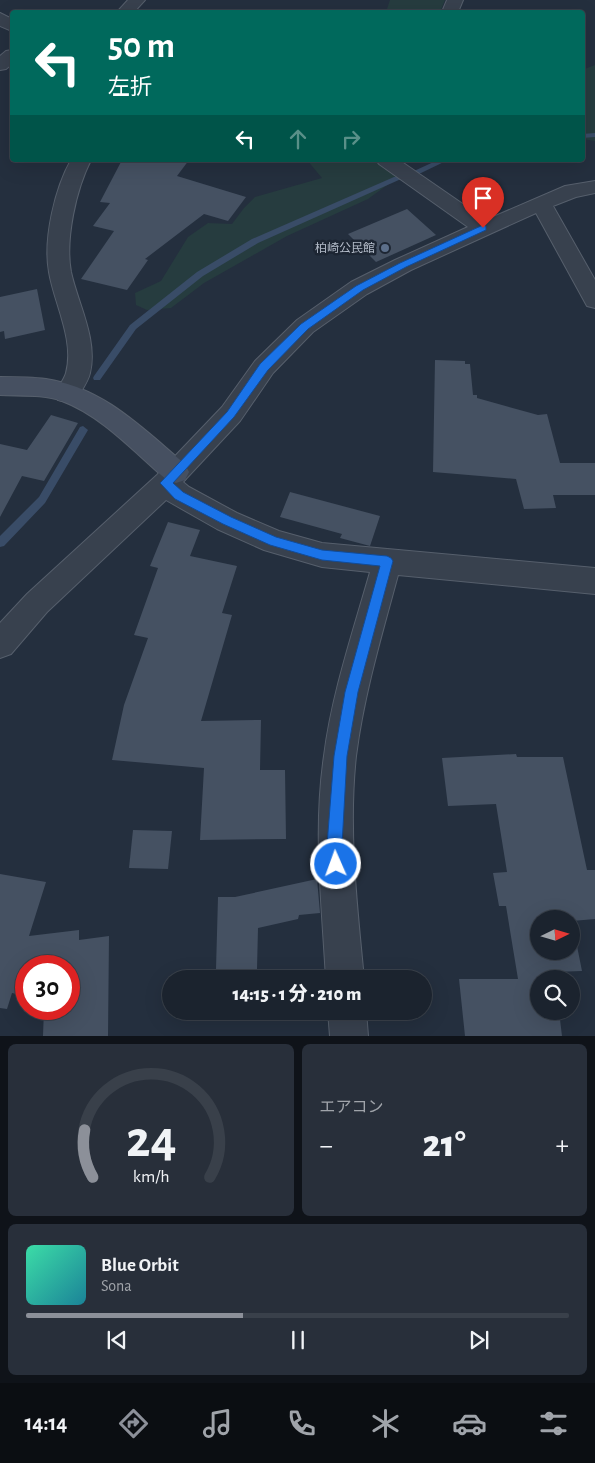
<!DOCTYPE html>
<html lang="ja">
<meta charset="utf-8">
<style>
:root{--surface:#1b232e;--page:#282f3a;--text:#f1f3f6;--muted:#a0a4aa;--line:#39404a;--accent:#8c9099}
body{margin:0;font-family:"Alegreya Sans","Noto Sans JP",sans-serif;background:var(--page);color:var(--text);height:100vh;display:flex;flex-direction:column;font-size:19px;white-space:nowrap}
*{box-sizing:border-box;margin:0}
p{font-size:16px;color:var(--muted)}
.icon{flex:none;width:28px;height:28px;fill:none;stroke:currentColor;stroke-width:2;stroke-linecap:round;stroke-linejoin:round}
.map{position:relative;height:1036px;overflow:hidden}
.side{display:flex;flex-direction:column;gap:8px;padding:8px;background:#0f1319;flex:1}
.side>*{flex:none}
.banner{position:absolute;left:10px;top:10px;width:575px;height:152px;border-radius:5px;box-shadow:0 5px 20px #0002,0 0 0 1px var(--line);background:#00695c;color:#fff;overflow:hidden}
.needle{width:32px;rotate:85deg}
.buttons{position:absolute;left:530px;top:910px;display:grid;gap:10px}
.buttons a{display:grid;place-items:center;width:50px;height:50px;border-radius:50%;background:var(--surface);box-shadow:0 5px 20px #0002,0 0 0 1px var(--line);font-size:25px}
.speed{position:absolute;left:15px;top:955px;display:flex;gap:10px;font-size:25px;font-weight:700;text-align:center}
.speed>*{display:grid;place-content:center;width:65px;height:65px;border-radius:50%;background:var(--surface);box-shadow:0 5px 20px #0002,0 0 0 1px var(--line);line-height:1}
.speed .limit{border:8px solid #d22;background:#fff;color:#111}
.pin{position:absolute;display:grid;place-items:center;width:42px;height:42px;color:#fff;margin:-51px -21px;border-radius:50% 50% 50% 0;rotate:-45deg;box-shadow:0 0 5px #0007}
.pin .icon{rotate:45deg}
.me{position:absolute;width:55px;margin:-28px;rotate:358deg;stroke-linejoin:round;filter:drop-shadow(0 0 4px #0008)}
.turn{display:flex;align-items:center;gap:18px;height:105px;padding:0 15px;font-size:22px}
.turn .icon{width:65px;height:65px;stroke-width:2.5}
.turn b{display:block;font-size:35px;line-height:42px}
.lanes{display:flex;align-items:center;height:48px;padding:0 15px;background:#0003;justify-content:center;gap:25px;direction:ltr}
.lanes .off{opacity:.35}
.big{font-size:38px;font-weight:800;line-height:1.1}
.side .widget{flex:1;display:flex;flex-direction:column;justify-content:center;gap:8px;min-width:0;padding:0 18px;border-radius:8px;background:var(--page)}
.side .dial{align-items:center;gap:0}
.dial svg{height:130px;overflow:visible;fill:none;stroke:var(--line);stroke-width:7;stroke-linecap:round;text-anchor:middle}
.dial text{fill:var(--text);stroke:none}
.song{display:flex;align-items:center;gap:15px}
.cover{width:60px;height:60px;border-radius:8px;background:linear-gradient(135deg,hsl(160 70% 55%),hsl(190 70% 35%))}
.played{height:5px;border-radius:2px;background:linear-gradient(90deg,var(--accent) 40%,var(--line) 40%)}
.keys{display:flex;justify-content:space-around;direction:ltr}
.heat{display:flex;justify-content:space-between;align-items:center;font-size:28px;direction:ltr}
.side .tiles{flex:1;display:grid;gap:8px;grid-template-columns:1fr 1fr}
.widget:last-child{grid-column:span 2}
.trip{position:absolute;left:162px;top:970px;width:270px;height:50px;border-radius:25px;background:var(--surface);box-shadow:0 5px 20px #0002,0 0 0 1px var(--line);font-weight:800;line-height:50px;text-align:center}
.tab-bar{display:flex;height:80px;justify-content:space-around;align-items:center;background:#0b0e12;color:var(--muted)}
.tab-bar .icon{width:35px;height:35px}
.tab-bar .active{color:var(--accent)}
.tab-bar b{font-size:22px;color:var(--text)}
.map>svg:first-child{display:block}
.green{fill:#263c3f}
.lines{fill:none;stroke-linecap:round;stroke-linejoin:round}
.stream{fill:#394c67;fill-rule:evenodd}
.building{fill:#455162;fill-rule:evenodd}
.street-casing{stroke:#565f6c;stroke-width:2}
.secondary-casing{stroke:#565f6c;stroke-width:2}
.street{fill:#38414e;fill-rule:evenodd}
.secondary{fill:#465061;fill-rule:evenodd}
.route{fill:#1a73e8;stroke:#114b97}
.service-dot{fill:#5c6f8a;stroke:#1d2633;stroke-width:2}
.labels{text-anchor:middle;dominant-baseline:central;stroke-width:5;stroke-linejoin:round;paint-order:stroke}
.far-poi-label{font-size:12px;fill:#b4bcc9;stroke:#1d2633;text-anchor:end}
</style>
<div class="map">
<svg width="595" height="1036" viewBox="0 0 595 1036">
<rect width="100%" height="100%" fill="#242f3e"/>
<!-- green -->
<g class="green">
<path d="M390,0H445L440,12H386Z"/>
<path d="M595,65V141L583,139L582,70Z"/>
<path d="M307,160H380L401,175L368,199L287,236L204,283L171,308L147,310L136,305L135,293L161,281L188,237L208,223L232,224L244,208L255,197L322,178Z"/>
</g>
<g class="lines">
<!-- stream -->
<g class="stream">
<path d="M595,133V137L582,138V134Z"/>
<path d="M438,160H448L421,173H415L414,171Z"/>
<path d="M394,177H400L401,179L258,243L203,276L136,329L100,380H94L93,378L94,376L130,325L197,272L252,239Z"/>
<path d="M83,426L88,430L45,503L4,546L0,547V536L39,497L80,427Z"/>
</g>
</g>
<!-- building -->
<g class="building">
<path d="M122,160H189L177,176L246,197L228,221L204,214L145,259L148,260L127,290L81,279L114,231L93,226L110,203L100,202Z"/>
<path d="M407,209L436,235L376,262L348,234Z"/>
<path d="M37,289L45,330L5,339L4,331L0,332V297Z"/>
<path d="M435,360L465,361V364H470L473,395H477V398L538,415L547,414L560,463H595V495H553L556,508L524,509L516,479L433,472Z"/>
<path d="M51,415L78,423L44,481L22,476L0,517V444L27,450Z"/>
<path d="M290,492L380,516L370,546L340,538L342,534L280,517Z"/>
<path d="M168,522L200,530L190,556L237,566L222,613L232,615L201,721L261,720L260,770H285L286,839L200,840L204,768L112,760L124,705L148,638L134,635L158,568L150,566Z"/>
<path d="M516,754L517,757H563L587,870H595V919L572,921L582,971L553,972L554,979H539V1011H559L562,1036H465L459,979H518L506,906H499L493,873L507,872L496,804L448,806L442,758ZM539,919H571V951H539Z"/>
<path d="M133,830L172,831L168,869L129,868Z"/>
<path d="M0,874L46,882L29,936L79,930V940L109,936L108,1036H43L44,1009H33H69V966H26V996L12,993L7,1009L0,1008Z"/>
<path d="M317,879L320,913L299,915L298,919L258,928L257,969H216L218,897H235Z"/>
</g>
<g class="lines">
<defs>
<g id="street">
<path d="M128,0H145L134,12H117Z"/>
<path d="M447,0H463L458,12H442Z"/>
<path d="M0,13L12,19V31L0,26Z"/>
<path d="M12,50V64L6,69L0,70V56L6,51Z"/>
<path d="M71,160H91C76,189 65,240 71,272C78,304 98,339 90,373C88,382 81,391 76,400L67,402L58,400L55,393C58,387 64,380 66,373C75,340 54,303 49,272C43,239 55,188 71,160Z"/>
<path d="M376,160H399L486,220L565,186L595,181V193L576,197L553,206L595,280V308L587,306L536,213L411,270L367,294L313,332L273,373L240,421L183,482L189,487L237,513L279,531L322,543L595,568V594L398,575C382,634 364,694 356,756C348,830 357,905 364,979H326C322,905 313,830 324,756C332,693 353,632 370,572L322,567L264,550L217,529L166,500L47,612L11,654L0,658V623L27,594L157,475L222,407L255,361L297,320L351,282L395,260L468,227L379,164Z"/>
<path d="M328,1011H366L368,1036H330Z"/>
</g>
<path id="secondary" d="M0,377C15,377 31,377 46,379C104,388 142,428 185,464L189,472L185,480L176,483L167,480C134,452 102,416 62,401C43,394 20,396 0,395Z"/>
</defs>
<!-- street casing -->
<use href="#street" class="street-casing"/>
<!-- secondary casing -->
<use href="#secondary" class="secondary-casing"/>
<!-- street -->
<use href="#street" class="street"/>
<!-- secondary -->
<use href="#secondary" class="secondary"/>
</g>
<!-- route -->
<path class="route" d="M483,225L486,226V230L406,267L363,290L308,329L268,370L234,417L173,483L183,492L231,517L276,537L322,550L387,556L391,558L393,561L358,692L347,756L342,845L343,864L341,869L336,871L331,869L327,845L334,756L345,692L380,566L322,560L270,545L223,524L175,499L160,483L227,412L260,364L301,324L356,286L400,263Z"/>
<!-- markers -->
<circle class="service-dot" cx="385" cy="248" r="5"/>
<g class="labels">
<!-- far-poi labels -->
<g class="far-poi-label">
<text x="375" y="248">柏崎公民館</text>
</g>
</g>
</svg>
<div class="buttons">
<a><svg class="needle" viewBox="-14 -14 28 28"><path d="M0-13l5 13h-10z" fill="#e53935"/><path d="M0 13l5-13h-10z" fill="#a0a4aa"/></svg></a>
<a><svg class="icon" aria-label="search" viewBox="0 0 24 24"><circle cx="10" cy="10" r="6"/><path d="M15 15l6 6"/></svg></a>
</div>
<div class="speed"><div class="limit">30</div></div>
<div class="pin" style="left:483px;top:228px;background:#d93025"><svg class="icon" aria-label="arrive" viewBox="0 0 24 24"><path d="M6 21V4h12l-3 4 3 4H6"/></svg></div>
<svg class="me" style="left:336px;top:864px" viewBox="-20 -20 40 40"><circle r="17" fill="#1a73e8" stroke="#fff" stroke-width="3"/><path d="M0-11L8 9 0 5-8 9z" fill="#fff"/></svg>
<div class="trip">14:15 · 1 分 · 210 m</div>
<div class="banner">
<div class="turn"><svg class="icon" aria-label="left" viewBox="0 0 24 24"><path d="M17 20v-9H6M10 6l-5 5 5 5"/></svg><div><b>50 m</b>左折</div></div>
<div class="lanes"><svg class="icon" aria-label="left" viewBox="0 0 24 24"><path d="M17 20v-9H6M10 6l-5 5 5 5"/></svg><svg class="icon off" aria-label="ahead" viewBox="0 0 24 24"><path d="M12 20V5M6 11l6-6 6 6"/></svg><svg class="icon off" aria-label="right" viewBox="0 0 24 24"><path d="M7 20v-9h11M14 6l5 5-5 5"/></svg></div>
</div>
</div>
<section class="side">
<div class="tiles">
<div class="widget dial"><svg viewBox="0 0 100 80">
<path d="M14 69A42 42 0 1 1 86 69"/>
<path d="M14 69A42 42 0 0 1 9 40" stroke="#8c9099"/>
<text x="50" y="56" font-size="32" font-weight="700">24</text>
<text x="50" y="72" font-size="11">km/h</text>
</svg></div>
<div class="widget"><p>エアコン</p>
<div class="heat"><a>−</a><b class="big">21°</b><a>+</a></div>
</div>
<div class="widget">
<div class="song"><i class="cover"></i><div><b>Blue Orbit</b><p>Sona</p></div></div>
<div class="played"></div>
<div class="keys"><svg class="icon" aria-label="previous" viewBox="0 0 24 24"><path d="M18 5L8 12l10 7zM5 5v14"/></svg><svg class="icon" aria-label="pause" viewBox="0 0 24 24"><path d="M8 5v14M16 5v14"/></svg><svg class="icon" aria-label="next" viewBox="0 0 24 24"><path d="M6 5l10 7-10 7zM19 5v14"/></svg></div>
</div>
</div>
</section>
<nav class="tab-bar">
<b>14:14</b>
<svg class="icon active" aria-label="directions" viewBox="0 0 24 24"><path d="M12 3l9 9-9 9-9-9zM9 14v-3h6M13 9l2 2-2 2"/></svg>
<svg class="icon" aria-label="music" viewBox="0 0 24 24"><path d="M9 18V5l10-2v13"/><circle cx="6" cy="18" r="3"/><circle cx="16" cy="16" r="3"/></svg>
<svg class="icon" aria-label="phone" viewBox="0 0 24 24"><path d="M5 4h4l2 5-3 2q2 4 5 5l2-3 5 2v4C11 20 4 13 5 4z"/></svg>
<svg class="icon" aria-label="climate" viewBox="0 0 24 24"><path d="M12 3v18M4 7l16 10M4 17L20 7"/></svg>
<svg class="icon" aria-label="car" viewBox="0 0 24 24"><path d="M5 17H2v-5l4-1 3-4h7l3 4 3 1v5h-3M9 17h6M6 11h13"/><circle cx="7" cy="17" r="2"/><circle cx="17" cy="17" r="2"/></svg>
<svg class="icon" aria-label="filters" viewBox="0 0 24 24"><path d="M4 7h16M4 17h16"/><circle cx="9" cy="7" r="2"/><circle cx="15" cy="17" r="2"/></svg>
</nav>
